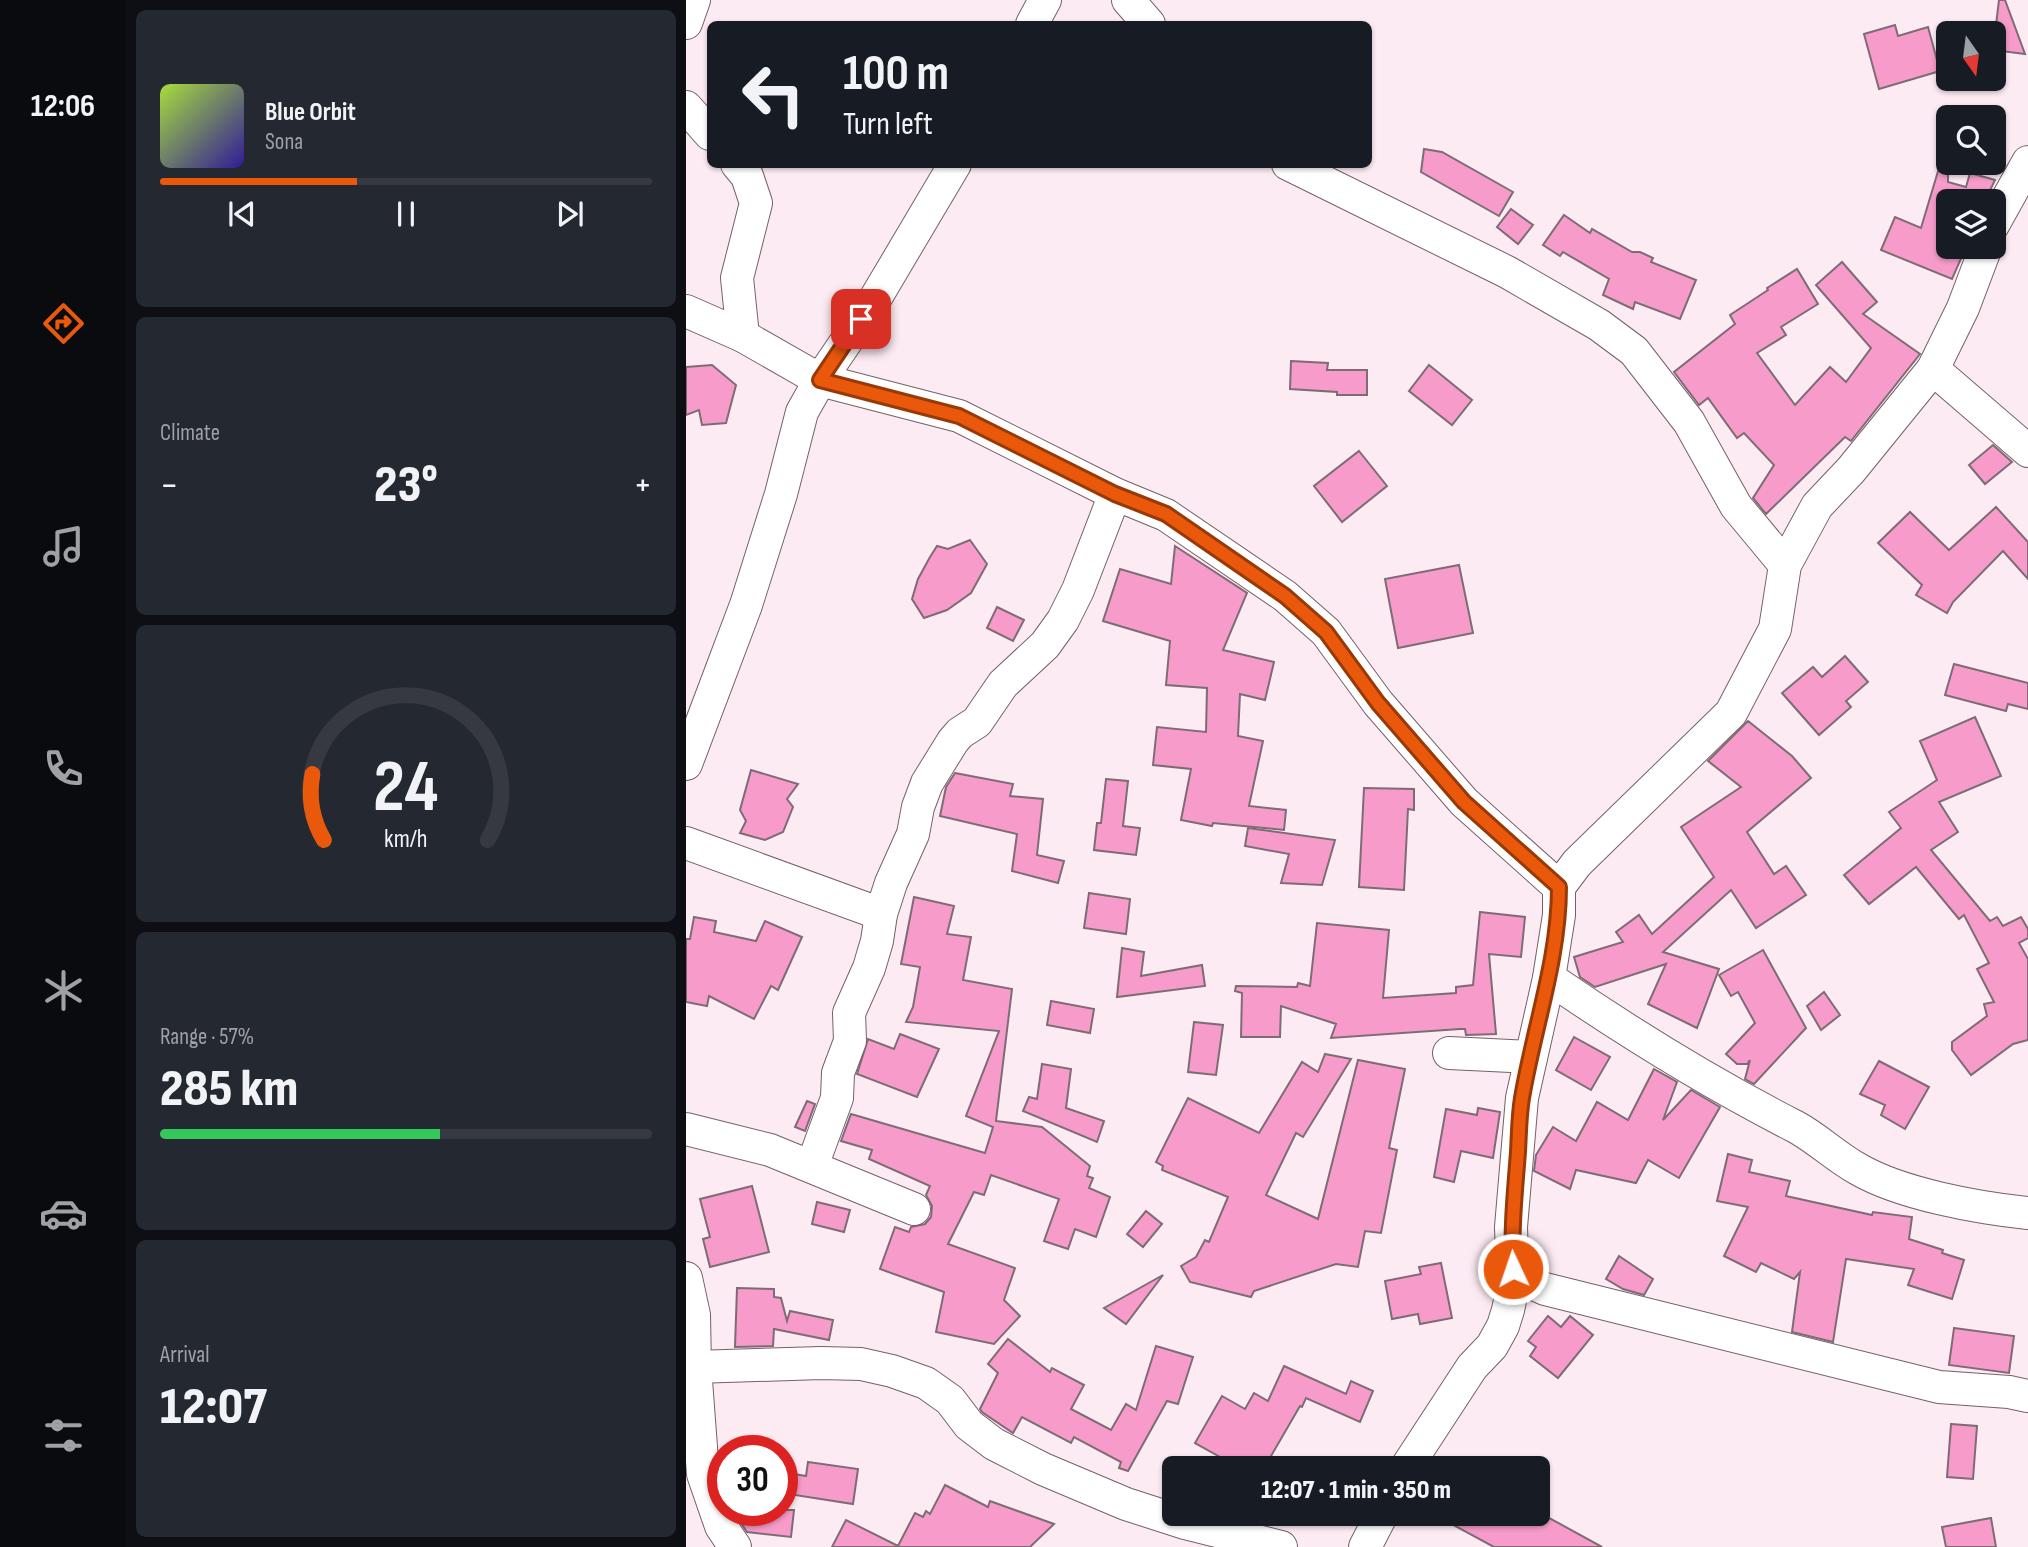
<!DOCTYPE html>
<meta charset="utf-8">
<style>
:root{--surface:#171b24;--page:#242831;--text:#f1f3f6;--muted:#9ea1a6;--line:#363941;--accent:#ea580c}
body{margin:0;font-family:"Sofia Sans Condensed",sans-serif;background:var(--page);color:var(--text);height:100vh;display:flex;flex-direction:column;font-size:26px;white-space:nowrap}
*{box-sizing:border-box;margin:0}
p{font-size:23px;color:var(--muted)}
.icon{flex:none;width:38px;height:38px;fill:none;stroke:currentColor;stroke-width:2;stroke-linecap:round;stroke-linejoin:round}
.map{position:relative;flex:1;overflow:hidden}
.side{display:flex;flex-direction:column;gap:10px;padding:10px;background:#0d0f14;width:560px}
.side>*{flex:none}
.top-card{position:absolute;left:21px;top:21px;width:665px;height:147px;border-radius:10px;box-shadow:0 2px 5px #0004;background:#171b24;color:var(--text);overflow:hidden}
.needle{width:46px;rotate:166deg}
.tools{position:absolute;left:1250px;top:21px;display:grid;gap:14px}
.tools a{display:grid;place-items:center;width:70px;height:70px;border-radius:10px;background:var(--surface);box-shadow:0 2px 5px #0004;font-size:35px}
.speed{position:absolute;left:21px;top:1435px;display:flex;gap:14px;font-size:35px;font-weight:700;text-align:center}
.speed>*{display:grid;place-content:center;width:91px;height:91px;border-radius:50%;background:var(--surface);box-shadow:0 2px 5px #0004;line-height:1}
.speed .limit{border:10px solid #d22;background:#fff;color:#111}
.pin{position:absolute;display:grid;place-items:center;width:60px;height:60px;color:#fff;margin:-30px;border-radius:14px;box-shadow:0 4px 10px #0006}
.me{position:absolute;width:77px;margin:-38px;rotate:357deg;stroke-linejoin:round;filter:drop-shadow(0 0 5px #0008)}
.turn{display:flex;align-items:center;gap:24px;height:147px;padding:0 21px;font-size:32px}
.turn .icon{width:91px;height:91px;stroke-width:2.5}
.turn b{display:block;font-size:49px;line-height:60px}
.big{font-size:52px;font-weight:800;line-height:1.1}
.side .tile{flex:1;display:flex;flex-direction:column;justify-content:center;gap:10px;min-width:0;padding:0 24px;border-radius:10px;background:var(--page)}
.side .dial{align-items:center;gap:0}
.dial svg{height:182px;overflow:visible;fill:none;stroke:var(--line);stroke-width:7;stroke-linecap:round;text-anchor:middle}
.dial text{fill:var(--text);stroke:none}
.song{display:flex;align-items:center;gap:21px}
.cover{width:84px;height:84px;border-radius:10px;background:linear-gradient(135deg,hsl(80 70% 55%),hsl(250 70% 35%))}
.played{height:7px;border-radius:4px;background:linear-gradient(90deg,var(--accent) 40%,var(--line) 40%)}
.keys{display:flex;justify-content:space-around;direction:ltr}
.heat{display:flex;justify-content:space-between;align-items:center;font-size:38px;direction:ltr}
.charge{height:10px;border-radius:5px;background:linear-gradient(90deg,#34c759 57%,var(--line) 0)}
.trip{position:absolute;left:476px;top:1456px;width:388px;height:70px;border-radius:10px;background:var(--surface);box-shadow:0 2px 5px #0004;font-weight:800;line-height:70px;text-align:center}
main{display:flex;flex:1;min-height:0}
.menu{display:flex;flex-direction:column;width:126px;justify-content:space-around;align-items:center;background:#090b0e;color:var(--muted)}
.menu .icon{width:49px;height:49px}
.menu .selected{color:var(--accent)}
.menu b{font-size:32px;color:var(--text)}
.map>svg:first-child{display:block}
.building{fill:#f79cca;stroke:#7e6c74;stroke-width:2}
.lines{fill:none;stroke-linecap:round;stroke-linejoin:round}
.minor-casing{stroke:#74616a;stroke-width:34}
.minor{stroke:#fff;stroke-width:32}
.route-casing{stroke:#983908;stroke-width:18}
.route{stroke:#ea580c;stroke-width:12}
</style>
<main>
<nav class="menu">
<b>12:06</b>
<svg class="icon selected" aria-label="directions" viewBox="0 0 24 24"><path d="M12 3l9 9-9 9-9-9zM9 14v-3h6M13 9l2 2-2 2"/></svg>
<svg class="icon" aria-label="music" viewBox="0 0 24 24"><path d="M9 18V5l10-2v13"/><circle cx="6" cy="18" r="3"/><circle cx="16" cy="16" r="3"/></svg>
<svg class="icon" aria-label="phone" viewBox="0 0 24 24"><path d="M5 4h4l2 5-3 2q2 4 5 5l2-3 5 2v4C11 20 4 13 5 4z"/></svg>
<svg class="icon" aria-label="climate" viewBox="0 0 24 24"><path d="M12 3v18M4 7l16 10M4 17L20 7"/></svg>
<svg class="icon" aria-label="car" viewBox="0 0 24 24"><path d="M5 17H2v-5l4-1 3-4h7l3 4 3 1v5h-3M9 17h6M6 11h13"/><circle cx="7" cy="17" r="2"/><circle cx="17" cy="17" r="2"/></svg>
<svg class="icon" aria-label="filters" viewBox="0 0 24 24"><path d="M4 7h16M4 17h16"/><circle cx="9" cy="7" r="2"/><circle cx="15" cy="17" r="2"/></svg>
</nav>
<section class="side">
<div class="tile">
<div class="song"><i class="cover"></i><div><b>Blue Orbit</b><p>Sona</p></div></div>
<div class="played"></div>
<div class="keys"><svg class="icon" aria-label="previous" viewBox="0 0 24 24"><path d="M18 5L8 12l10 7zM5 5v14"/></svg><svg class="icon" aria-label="pause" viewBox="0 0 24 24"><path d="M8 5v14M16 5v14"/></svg><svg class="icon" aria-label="next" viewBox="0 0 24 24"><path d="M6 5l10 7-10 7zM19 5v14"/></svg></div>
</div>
<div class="tile"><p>Climate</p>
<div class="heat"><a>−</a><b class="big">23°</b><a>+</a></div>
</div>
<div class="tile dial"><svg viewBox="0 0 100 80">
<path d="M14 69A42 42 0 1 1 86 69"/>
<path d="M14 69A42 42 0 0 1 9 40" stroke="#ea580c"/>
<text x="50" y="56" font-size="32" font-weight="700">24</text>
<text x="50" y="72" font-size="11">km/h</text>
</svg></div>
<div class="tile"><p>Range · 57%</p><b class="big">285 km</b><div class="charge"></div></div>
<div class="tile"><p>Arrival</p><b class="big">12:07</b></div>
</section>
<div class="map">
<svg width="1342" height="1547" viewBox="0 0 1342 1547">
<rect width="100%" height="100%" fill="#fdebf3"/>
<!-- building -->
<g class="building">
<path d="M1313,0H1319L1339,54L1307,50Z"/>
<path d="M1209,25L1212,36L1242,27L1254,71L1193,89L1178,34Z"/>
<path d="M738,149L756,152L827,192L813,216L735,172Z"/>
<path d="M1256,158L1262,159V182L1280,187L1284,173L1309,180L1299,201H1262V247H1280L1266,279L1195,250L1209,217L1235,228Z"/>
<path d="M825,209L847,225L832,244L811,227Z"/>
<path d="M878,215L904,233L906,229L946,252H954L967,258L965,262L1010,280L994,319L949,302L947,309L917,295L923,279L877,252L874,256L857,245Z"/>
<path d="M1156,262L1191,302L1177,314L1234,354L1165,441L1159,437L1080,514L1067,498L1088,465L1058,433L1051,438L1022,398L1013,405L988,372L1049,324L1044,315L1082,290L1081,288L1111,269L1132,304L1095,327L1100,335L1071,353L1109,405L1144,367L1160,382L1185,348L1130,285Z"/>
<path d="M605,361L642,363L641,370H681V395H651V392L604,389Z"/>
<path d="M26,365L50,385L40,423L16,425L13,410L0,415V367Z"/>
<path d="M743,365L786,400L766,425L723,391Z"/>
<path d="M1307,445L1326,462L1299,484L1283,465Z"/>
<path d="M673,451L701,486L656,522L628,486Z"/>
<path d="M1310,507L1342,542V579L1317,551L1267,602L1261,613L1230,595L1236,585L1192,543L1224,512L1263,550Z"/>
<path d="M284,540L301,564L285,593L261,610L238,618L226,599L232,579L244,557L251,546L262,549Z"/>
<path d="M489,546L561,593L537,650L588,662L579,700L554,694L552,736L577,741L563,806L600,810L598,830L527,823L526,826L495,820L505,769L467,765L471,727L520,732L521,688L480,685L484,641L417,621L434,569L485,584Z"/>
<path d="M773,565L787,633L712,648L699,579Z"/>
<path d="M311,607L338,620L327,641L301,628Z"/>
<path d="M1159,656L1182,682L1160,701L1165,707L1133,735L1096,693L1127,667L1136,677Z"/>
<path d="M1268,664L1342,683V709L1322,704L1320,711L1259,695Z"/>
<path d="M1289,717L1315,776L1253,802L1272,832L1245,850L1304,921L1311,917L1317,926L1335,917L1342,929V938L1333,943L1342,959V1040L1327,1044L1285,1075L1266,1050V1042L1301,1016L1298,1004L1308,1002L1291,969L1303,963L1278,915L1273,919L1230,867L1183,904L1158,875L1215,828L1203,812L1251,780L1234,741Z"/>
<path d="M1062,721L1106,756L1125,778L1061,832L1088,874L1100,866L1120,895L1070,928L1045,890L977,952L1033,969L1011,1028L962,1004L980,964L909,987L894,977L888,957L937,942L930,932L953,915L966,934L1028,877L995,827L1055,787L1022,761Z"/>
<path d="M65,770L112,784L101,799L107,807L97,832L79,840L54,833L60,821L54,810Z"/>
<path d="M269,773L327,784L324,796L357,799L351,855L378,861L372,883L326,871L331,834L254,816L260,787Z"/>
<path d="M420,779L442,781L437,826L454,828L450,855L408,850L411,823H415Z"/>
<path d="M678,788L728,789V810L722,809L718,890L673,887Z"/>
<path d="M562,828L649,840L636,885L595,883L603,854L559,846Z"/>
<path d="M403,893L444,899L440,934L398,928Z"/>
<path d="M228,897L268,906L261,934L285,937L277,980L326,989L310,1121L356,1127L404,1166L401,1176L407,1178L403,1188L424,1197L410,1237L389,1229L382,1249L358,1241L373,1199L305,1175L298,1195L288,1192L262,1244L329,1268L318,1300L334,1316L308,1344L250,1332L258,1292L194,1269L209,1227L223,1232L225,1227L239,1224L245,1217L246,1206L240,1195L244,1186L183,1159L186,1150L155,1141L165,1114L299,1153L307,1127L280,1116L313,1031L220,1022L227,1007L234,967L215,964Z"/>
<path d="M794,912L839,917L835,957L803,954L810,1034L780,1035L779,1029H774L645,1038L650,1024L595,1006L594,1037H555L556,993L549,991L550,986L611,987L612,983L624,986L631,923L703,930L697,998L770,993V987L787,985Z"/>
<path d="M8,917L30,921L28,932L70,941L79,921L116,937L92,990L85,986L68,1019L23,996L21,1006L0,1002V939H4Z"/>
<path d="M436,948L458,952L455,976L516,965L519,986L431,997Z"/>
<path d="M1077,950L1120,1028L1068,1084L1059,1079L1064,1060L1061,1064H1051L1040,1054L1069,1023L1052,992L1045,996L1033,975Z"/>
<path d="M1138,992L1154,1015L1135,1030L1121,1006Z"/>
<path d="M365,1001L408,1009L404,1033L361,1025Z"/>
<path d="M508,1022L537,1025L530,1075L502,1072Z"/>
<path d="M214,1034L253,1049L231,1097L171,1074L182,1039L208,1049Z"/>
<path d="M888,1037L924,1057L905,1090L870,1070Z"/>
<path d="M639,1054L665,1059L617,1137L610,1133L580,1195L632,1219L672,1060L719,1069L703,1148L711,1150L695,1233L679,1231L672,1267L650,1264L568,1291L565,1297L504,1282L495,1266L510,1257L519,1240L523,1242L542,1197L476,1170L477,1166L470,1162L502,1098L573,1133L616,1062L632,1072Z"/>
<path d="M1193,1061L1243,1087L1219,1129L1195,1115L1199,1105L1174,1094Z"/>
<path d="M356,1064L385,1069L380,1108L418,1121L411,1142L337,1111L343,1097L351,1099Z"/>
<path d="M968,1069L991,1082L977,1120L1005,1090L1034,1107L993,1178L962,1160L950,1183L890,1170L884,1189L848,1171L850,1155L867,1127L890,1141L911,1102L942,1120Z"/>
<path d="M121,1101L129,1104L119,1131L109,1127Z"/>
<path d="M792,1108L814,1112L807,1158L775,1151L768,1182L748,1177L760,1109L791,1115Z"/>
<path d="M1042,1154L1066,1160L1063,1172L1104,1181L1100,1196L1186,1215L1187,1212L1226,1217L1223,1239L1257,1250L1256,1253L1278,1260L1266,1299L1222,1285L1228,1269L1160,1259L1147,1342L1106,1332L1114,1272L1108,1279L1075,1263L1070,1272L1038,1256L1062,1207L1031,1201Z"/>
<path d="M66,1186L83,1252L24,1267L17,1239L24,1237L14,1199Z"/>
<path d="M131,1202L164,1210L158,1232L126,1224Z"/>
<path d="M460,1211L476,1224L457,1247L441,1234Z"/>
<path d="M933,1256L967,1279L958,1295L937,1289L920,1279Z"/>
<path d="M755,1263L766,1318L734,1324L732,1314L706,1319L699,1281L735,1274L733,1267Z"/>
<path d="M477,1275L440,1324L418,1308Z"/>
<path d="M51,1288L88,1289V1297L95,1298L101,1321L104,1311L147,1320L143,1340L88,1329L87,1346L49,1347Z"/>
<path d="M862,1316L875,1327L884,1316L907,1335L872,1378L844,1356L850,1347L842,1341Z"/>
<path d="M1268,1328L1328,1336L1323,1373L1263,1365Z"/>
<path d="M322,1339L364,1372L366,1368L398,1385L385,1409L425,1430L440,1404L450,1410L470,1346L507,1357L492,1404L481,1401L442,1471L433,1468L435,1462L388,1437L385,1443L336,1417L327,1433L296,1412L294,1409L312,1373L302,1364Z"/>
<path d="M598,1366L660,1394L665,1381L687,1391L674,1422L620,1398L616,1407L614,1406L578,1468H554L509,1443L536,1396L559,1409L568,1393L582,1401Z"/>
<path d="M1265,1424L1291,1426L1287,1479L1261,1477Z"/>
<path d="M122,1462L172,1469L167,1504L96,1493V1472L120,1476Z"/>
<path d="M259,1485L302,1507L304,1501L368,1524L344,1547H146L160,1520L212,1546L229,1513L237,1517L240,1511L244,1514Z"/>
<path d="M57,1510H108L105,1537L61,1532L55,1523Z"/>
<path d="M747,1514H856L916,1547H808Z"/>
<path d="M1305,1518L1310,1547H1260L1256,1527Z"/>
</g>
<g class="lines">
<defs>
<g id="minor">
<path d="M442,0L463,24"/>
<path d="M0,23L8,0"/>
<path d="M346,24L359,0"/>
<path d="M0,107L24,134"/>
<path d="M51,164L61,176L70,203L51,278L57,336"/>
<path d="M602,164L821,272L913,325L948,351L1003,422L1050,506L1099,565"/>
<path d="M1307,225L1342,162"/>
<path d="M0,311L57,336L134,380L273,416L429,494L480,515L599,596L640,632L692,703L778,802L873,887"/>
<path d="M1247,369L1342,451"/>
<path d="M0,764L60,605L95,494L116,412L134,380L189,299L269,164"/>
<path d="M0,843L195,914"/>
<path d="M863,978C943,1033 1024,1083 1110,1127C1132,1139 1150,1157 1172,1169C1215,1194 1292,1208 1342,1213"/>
<path d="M763,1053L845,1057"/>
<path d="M0,1129L84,1150L228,1209"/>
<path d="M126,1166L151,1098L152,1073L164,1041L163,1013L183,968L191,941L195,914L205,883L227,834L232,807L241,783L267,741L274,733L291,722L317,684L359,645L377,620L392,590L429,494"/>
<path d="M827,1269L839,1280L859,1289L1253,1387L1323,1392L1342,1396"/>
<path d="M0,1278L8,1315L9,1367L17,1474L35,1526L49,1547"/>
<path d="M9,1367L135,1363L175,1364L206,1371L240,1383L264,1400L283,1425L308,1444L357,1469L440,1504L499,1523L595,1547"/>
<path d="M720,1468L786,1367L806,1346L817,1326L822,1310L827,1286L825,1227L836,1098L863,978L873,915V887L891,863L1045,713L1089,629L1099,565L1131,506L1165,470L1247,369L1277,308L1300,247"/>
<path d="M679,1547L696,1514"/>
</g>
</defs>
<!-- minor casing -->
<use href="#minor" class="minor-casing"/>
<!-- minor -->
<use href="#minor" class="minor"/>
</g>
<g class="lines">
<defs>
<path id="route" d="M175,319L134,380L273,416L429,494L480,514L599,596L640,632L692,703L778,802L873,887C873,959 848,1027 836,1098C833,1116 833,1134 832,1152C829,1191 825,1229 827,1269"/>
</defs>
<!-- route casing -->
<use href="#route" class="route-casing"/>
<!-- route -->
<use href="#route" class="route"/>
</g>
</svg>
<div class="tools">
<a><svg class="needle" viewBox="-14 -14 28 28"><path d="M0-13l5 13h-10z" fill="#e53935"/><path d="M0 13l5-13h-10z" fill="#9ea1a6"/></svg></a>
<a><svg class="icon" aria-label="search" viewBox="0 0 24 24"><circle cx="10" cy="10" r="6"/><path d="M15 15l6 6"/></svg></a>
<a><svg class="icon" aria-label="layers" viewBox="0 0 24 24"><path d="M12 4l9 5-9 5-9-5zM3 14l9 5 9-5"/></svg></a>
</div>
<div class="speed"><div class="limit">30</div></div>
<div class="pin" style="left:175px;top:319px;background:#d93025"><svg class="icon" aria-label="arrive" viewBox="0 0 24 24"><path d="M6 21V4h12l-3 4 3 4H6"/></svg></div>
<svg class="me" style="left:827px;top:1269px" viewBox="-20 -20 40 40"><circle r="17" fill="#ea580c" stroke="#fff" stroke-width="3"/><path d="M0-11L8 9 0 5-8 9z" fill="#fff"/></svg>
<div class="trip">12:07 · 1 min · 350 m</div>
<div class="top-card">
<div class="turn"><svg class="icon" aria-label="left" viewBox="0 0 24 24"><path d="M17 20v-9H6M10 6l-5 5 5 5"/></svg><div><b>100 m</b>Turn left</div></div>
</div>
</div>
</main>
